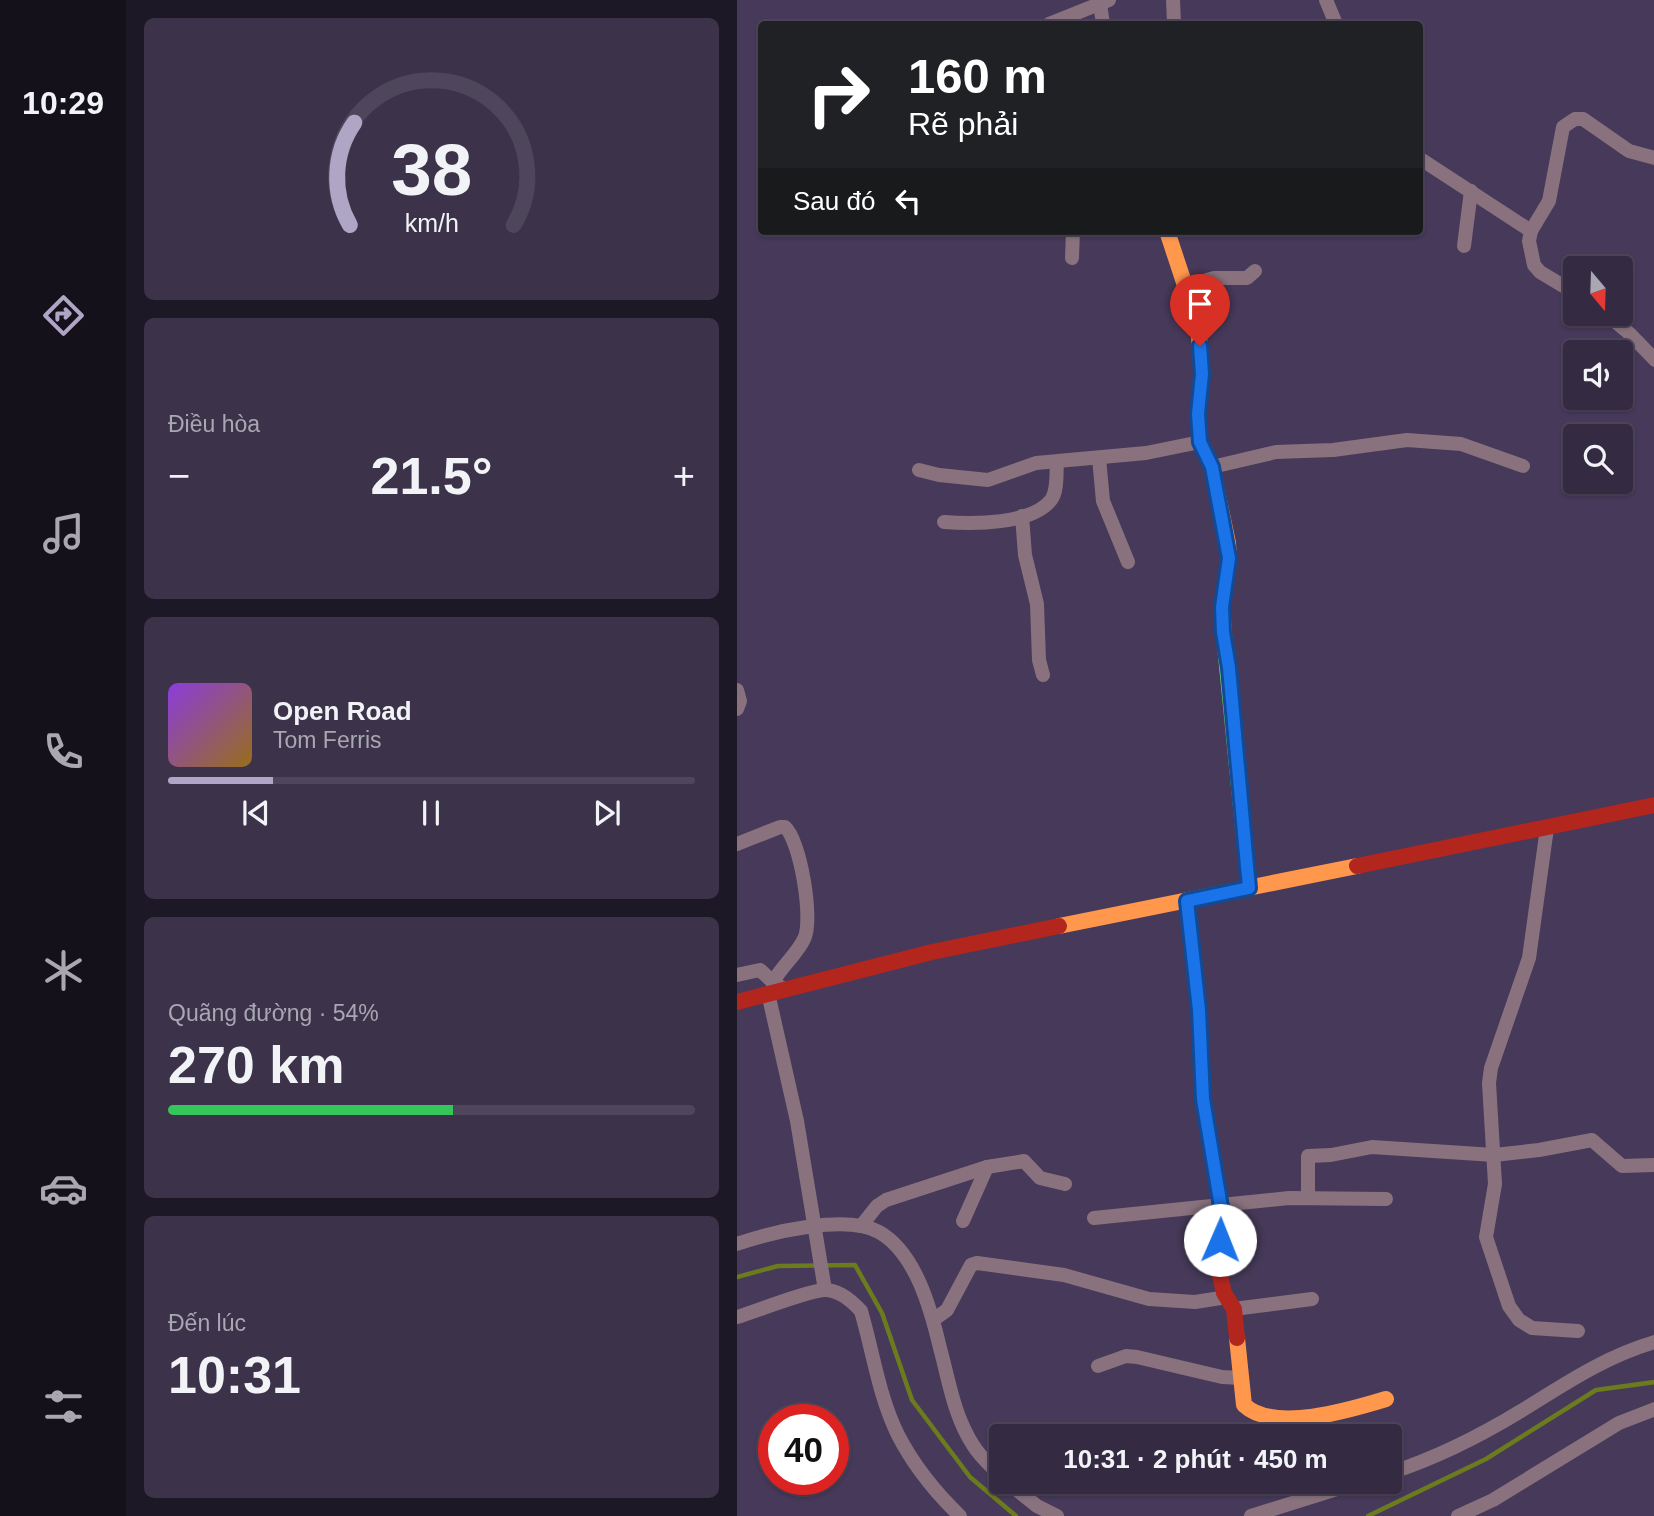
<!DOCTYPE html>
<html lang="vi">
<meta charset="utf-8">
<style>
:root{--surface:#342b43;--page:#3c334a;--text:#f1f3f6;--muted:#a9a7b2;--line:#4e475c;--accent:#afa5c4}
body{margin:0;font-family:Arial,sans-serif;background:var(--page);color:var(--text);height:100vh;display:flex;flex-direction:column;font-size:26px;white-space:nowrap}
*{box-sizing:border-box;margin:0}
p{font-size:23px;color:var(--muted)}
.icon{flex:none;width:38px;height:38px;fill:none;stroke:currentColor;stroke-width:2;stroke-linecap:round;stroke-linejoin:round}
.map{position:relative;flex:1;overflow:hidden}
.panel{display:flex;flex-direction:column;gap:18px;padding:18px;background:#1d1825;width:611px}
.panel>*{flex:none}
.top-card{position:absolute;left:21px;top:21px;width:665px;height:214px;border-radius:7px;box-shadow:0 2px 5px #0004,0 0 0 2px var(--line);background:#202124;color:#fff;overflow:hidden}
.needle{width:46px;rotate:161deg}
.fabs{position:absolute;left:826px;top:256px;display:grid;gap:14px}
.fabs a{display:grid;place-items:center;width:70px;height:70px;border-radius:7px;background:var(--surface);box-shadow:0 2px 5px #0004,0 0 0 2px var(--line);font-size:35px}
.speed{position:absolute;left:21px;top:1404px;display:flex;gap:14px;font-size:35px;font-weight:700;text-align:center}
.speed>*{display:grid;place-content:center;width:91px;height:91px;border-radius:50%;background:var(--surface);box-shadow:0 2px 5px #0004,0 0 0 2px var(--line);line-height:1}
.speed .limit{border:10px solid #d22;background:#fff;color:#111}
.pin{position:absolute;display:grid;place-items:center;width:60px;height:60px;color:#fff;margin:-72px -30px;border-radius:50% 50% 50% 0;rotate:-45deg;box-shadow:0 0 7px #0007}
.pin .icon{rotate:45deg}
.me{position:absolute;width:77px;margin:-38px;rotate:1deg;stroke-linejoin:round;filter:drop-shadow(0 0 5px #0008)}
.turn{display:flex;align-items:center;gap:24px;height:147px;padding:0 35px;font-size:32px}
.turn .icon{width:91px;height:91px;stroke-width:2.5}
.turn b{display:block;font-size:49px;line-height:60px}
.then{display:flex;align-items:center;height:66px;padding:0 35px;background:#0003;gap:14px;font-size:26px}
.big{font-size:52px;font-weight:700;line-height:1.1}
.panel .tile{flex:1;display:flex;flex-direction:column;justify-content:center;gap:10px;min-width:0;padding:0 24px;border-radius:10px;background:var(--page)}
.panel .dial{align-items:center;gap:0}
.dial svg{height:182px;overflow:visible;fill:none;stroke:var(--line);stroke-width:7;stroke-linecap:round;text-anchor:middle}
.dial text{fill:var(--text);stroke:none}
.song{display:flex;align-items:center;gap:21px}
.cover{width:84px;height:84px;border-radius:10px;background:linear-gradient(135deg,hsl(270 70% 55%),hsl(40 70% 35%))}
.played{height:7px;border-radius:4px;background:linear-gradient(90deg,var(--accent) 20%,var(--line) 20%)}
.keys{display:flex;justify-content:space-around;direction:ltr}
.heat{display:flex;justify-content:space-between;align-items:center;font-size:38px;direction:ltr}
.charge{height:10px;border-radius:5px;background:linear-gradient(90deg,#34c759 54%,var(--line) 0)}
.trip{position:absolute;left:252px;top:1424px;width:413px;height:70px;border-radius:7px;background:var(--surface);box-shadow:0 2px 5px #0004,0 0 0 2px var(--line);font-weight:700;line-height:70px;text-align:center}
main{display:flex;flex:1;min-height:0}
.menu{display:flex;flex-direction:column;width:126px;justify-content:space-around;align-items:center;background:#15111b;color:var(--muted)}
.menu .icon{width:49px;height:49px}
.menu .selected{color:var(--accent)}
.menu b{font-size:32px;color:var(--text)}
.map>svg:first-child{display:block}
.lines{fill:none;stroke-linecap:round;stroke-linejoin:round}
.stream{stroke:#6c7b1d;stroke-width:4.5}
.street{stroke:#89727e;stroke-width:14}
.fast{stroke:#63d668;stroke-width:16}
.slow{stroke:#ff974d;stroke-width:16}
.jam{stroke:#b3261e;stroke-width:16}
.route-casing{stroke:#114b97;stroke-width:18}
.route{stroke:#1a73e8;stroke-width:12}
</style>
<main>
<nav class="menu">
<b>10:29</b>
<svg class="icon selected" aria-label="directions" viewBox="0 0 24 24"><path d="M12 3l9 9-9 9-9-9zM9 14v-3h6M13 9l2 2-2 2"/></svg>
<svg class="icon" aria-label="music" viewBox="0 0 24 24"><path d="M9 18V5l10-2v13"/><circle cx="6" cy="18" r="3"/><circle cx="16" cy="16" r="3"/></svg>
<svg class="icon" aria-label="phone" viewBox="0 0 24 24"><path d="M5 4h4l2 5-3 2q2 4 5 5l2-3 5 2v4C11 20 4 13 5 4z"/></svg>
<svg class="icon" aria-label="climate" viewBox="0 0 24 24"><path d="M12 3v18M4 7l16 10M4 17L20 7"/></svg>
<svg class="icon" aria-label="car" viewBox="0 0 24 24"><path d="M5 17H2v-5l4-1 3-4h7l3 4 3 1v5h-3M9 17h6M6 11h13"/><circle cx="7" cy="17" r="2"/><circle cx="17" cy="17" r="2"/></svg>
<svg class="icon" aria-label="filters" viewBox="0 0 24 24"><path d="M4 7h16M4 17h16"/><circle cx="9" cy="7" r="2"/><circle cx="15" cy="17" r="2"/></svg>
</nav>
<section class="panel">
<div class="tile dial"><svg viewBox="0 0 100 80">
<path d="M14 69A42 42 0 1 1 86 69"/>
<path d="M14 69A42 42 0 0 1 16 24" stroke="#afa5c4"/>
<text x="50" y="56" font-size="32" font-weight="700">38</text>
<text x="50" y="72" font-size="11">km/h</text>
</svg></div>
<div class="tile"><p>Điều hòa</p>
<div class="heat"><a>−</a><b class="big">21.5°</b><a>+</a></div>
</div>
<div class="tile">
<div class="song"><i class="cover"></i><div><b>Open Road</b><p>Tom Ferris</p></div></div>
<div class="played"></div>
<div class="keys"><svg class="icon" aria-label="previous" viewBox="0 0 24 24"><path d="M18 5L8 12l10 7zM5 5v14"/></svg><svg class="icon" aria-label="pause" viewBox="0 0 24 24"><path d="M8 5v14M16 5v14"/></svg><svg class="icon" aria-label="next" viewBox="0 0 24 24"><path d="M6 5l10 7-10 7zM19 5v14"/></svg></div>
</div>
<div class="tile"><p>Quãng đường · 54%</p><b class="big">270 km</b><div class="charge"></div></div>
<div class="tile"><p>Đến lúc</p><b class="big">10:31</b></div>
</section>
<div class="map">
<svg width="918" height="1516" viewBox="0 0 918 1516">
<rect width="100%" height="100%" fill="#463959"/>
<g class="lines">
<!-- stream -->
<g class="stream">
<path d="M0,1277L41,1266L118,1265L145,1313L175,1400L233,1477L279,1516"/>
<path d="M631,1516L749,1459L859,1390L918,1382"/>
</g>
<!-- street -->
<g class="street">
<path d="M436,0L437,24"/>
<path d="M589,0L599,24"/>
<path d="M363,4L366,24"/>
<path d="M312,24L372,0"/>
<path d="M682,158L794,231"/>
<path d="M727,246L734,191"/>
<path d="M335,258L336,231"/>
<path d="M450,286L477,278H510L518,271"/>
<path d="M838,293L803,272L797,265L792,241L794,231L812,201L826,127L838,119H846L892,151L918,158"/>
<path d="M868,313L893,334L918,360"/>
<path d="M362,458L366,501L391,562"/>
<path d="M475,467L539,452L596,450L670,440L724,444L786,466"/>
<path d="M182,470L202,475L251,480L299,463L409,453L463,442"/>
<path d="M285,516L288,555L300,604L302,660L306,675"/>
<path d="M207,522C236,524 294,525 314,500C321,491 319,473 320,462"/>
<path d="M0,690L3,701L0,709"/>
<path d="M810,828L792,958L754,1068L752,1083L758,1184L749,1237L772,1306L782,1320L795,1328L841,1331"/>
<path d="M0,844L43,827H48C63,840 77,920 67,939C60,954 46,965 38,979L37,983L47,989"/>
<path d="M0,975L23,970L37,983"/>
<path d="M31,993L60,1121L88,1290"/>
<path d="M571,1198V1156L594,1155L635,1147L757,1155L802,1150L855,1140L885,1166L918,1165"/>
<path d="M357,1218L552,1198L649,1199"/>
<path d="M226,1221L250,1167"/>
<path d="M124,1226L140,1206L149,1200L250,1167L287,1161L303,1178L328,1184"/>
<path d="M0,1244C34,1232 109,1214 142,1232C179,1253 194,1310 203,1348C212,1381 217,1416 236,1445C243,1457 254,1466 264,1476"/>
<path d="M497,1309L575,1299"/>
<path d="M0,1317C23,1310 64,1293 86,1290C101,1289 115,1301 124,1311C136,1352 142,1397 161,1435C176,1464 199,1493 223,1516"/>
<path d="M196,1320L210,1310L234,1265L240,1263L327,1275L412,1299L458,1302L490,1297"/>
<path d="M361,1366L389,1356L400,1357L485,1377L505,1378"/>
<path d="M653,1473C699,1458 743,1436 784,1411C828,1384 867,1357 918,1342"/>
<path d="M270,1482L300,1506L320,1516"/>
<path d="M514,1516L622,1482"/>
<path d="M721,1516L756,1500L882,1423L918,1409"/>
</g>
<!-- fast -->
<path class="fast" d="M488,646L512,888"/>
<!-- slow -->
<g class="slow">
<path d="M430,231L461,325L465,374L461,414L463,442L475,467L491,543L492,558L485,607L488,646"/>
<path d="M322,926L620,866"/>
<path d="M500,1338L507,1405C537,1433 613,1410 649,1399"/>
</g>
<!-- jam -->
<g class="jam">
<path d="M620,866L918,805"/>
<path d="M450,901L462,1010L466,1099L484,1207L482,1271L487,1293L497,1309L500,1338"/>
<path d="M0,1002L195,952L322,926"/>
</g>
</g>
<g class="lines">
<defs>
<path id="route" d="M463,346L465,374L461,414L463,442L475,467L492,558L485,607L486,632L492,668L512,888L450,901L462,1010L466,1099L484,1207L483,1240"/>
</defs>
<!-- route casing -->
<use href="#route" class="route-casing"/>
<!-- route -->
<use href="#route" class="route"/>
</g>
</svg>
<div class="fabs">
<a><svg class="needle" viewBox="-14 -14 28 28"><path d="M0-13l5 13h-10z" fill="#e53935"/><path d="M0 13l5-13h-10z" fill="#a9a7b2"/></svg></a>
<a><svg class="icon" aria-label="sound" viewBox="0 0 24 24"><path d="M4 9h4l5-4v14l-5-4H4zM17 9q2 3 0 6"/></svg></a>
<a><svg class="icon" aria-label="search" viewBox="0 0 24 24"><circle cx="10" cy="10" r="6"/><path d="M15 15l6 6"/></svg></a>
</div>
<div class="speed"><div class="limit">40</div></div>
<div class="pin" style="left:463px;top:346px;background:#d93025"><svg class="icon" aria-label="arrive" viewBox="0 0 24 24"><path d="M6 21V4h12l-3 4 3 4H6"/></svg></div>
<svg class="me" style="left:483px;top:1240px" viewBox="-20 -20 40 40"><circle r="19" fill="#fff"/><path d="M0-13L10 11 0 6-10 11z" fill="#1a73e8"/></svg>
<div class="trip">10:31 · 2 phút · 450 m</div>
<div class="top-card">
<div class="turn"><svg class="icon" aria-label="right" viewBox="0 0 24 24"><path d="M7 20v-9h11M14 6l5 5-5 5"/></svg><div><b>160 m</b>Rẽ phải</div></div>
<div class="then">Sau đó<svg class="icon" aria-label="left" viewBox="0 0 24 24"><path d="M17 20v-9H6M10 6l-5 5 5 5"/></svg></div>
</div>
</div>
</main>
